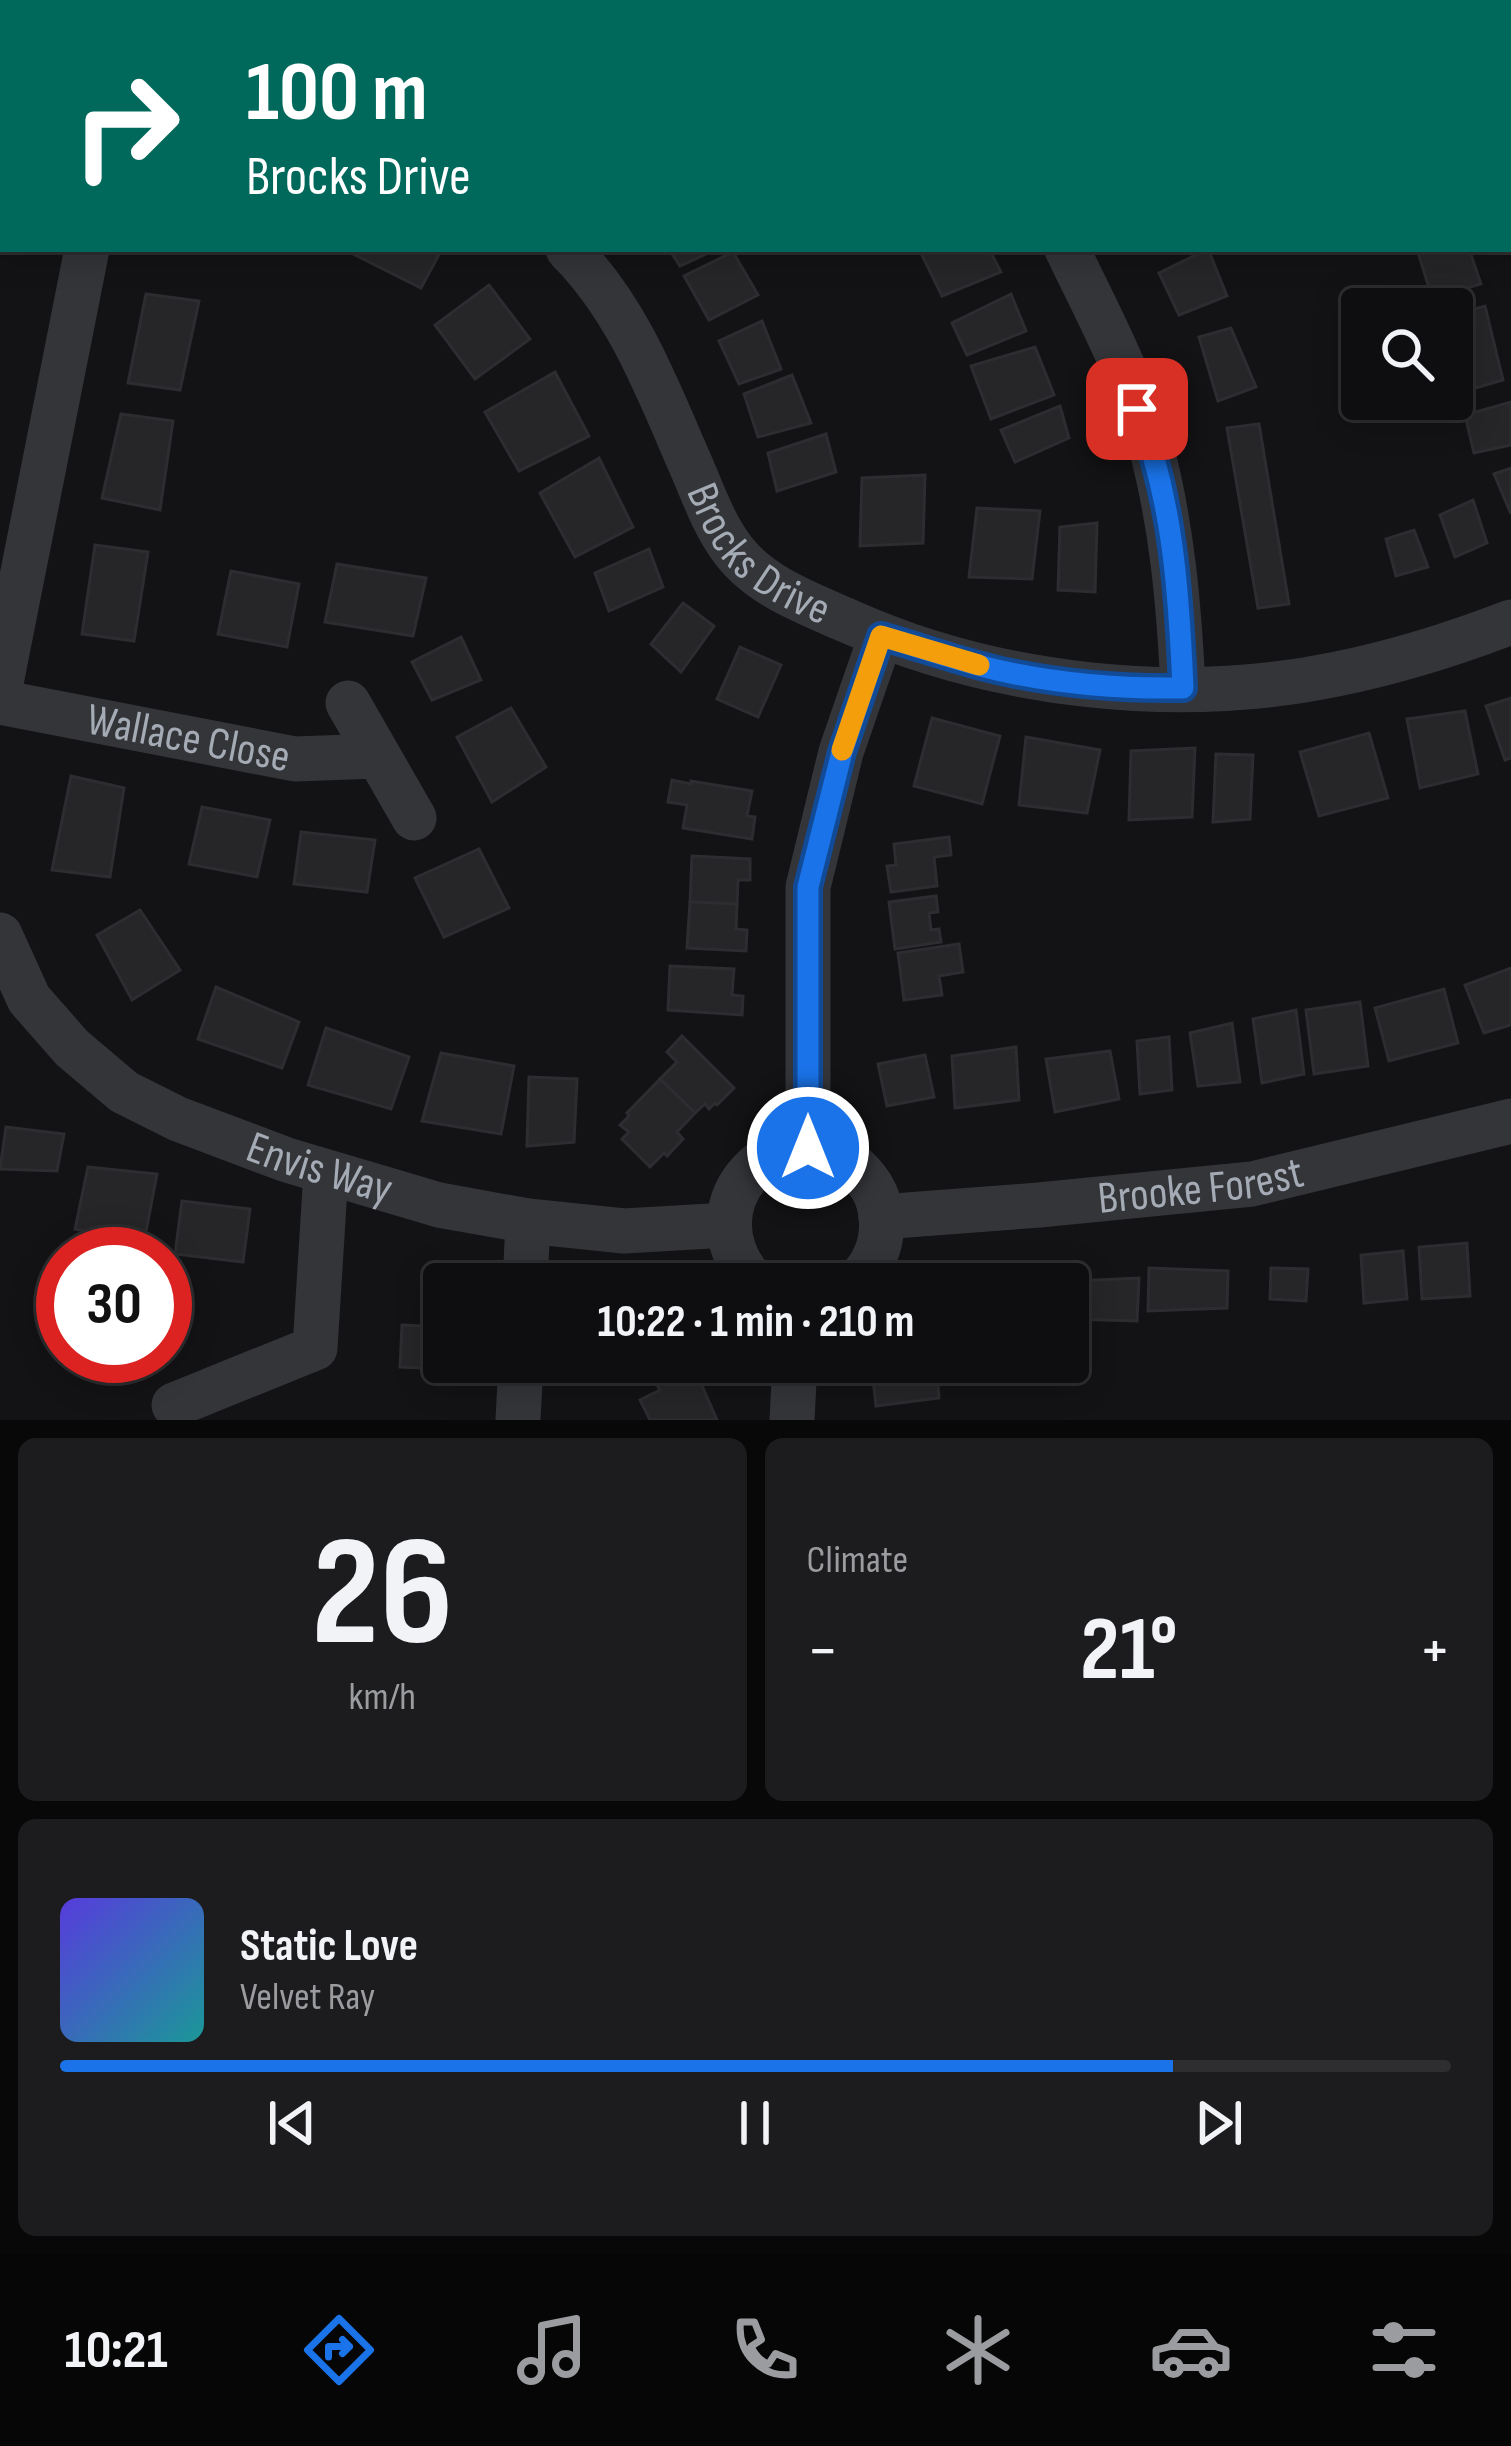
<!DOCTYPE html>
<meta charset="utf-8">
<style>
:root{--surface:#0e0e10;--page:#1c1c1e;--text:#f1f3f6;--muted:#9b9c9f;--line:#2e2e30;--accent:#1a73e8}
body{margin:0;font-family:"Sofia Sans Condensed",sans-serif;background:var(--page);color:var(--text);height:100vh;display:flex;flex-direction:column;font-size:45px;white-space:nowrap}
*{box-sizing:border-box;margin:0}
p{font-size:39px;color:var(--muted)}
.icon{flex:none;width:66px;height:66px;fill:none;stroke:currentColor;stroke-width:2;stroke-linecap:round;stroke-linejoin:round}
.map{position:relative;height:1420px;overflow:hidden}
.sheet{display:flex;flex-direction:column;gap:18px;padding:18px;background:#080809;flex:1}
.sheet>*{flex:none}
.guide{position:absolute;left:0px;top:0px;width:1512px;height:252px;box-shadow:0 6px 30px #0003,0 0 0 3px var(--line);background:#00695c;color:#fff;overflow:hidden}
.controls{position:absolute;left:1341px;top:288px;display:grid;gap:24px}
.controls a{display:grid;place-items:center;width:132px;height:132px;border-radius:12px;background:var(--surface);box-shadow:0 6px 30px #0003,0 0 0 3px var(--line);font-size:60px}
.speed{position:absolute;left:36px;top:1227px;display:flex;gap:24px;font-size:60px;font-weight:700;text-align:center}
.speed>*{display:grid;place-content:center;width:156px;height:156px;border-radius:50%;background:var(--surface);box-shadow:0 6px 30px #0003,0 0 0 3px var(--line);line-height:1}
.speed .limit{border:18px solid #d22;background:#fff;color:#111}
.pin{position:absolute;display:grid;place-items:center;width:102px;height:102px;color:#fff;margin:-51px;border-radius:24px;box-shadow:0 6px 18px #0006}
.me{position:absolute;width:132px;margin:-66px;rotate:0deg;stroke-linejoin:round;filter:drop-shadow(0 0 9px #0008)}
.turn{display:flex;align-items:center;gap:42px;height:252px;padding:0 48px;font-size:54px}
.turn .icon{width:156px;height:156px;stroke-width:2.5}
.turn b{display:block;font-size:84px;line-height:102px}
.big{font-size:90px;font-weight:700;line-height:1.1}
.sheet .card{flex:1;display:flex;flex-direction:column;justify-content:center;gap:18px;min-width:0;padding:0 42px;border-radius:18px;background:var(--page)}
.sheet .dial{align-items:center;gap:0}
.dial b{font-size:156px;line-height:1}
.song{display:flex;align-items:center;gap:36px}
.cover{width:144px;height:144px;border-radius:18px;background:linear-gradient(135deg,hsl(250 70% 55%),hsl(180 70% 35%))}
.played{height:12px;border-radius:6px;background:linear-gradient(90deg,var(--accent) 80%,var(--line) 80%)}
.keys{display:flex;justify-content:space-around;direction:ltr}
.heat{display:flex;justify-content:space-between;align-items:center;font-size:66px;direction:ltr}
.sheet .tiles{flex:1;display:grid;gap:18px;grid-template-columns:1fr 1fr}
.card:last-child{grid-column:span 2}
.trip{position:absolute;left:423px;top:1263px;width:666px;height:120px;border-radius:12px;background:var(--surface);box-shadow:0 6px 30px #0003,0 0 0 3px var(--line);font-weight:700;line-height:120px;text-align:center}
.menu{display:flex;height:192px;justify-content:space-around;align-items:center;background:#060606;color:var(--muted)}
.menu .icon{width:84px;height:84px}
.menu .current{color:var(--accent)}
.menu b{font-size:54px;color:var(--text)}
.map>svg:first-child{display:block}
.building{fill:#262629;stroke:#2d2d31;stroke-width:3}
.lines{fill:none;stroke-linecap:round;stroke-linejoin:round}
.minor{stroke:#343539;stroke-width:45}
.route-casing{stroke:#114b97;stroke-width:30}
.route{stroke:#1a73e8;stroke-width:21}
.slow{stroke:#f59e0b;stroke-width:21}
.labels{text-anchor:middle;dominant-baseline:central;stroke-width:12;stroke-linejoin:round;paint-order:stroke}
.street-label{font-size:45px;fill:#a4abb5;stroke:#0e0e0f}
</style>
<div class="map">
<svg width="1511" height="1420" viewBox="0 0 1511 1420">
<rect width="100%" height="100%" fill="#131315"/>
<!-- building -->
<g class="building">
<path d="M0,0H52L51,3H3V78L0,77Z"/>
<path d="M280,0L279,3L199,1L200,0Z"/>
<path d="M717,0H804L802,3H720Z"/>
<path d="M0,108L3,109V203H0Z"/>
<path d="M356,249H442L421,288L353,254Z"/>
<path d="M669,249H717L680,266Z"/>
<path d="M919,249H989L1001,272L942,296Z"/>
<path d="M1208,249L1227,296L1179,315L1159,273Z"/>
<path d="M1417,249H1469L1481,284L1432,298Z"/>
<path d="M733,252L758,295L709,320L684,276Z"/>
<path d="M489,285L530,339L475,379L435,325Z"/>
<path d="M146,294L199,301L180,390L128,383Z"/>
<path d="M1011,294L1026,331L967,355L952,323Z"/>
<path d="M1485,306L1503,380L1455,394L1452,381V315Z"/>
<path d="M762,321L781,369L739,384L719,341Z"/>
<path d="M1231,328L1256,387L1218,401L1199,337Z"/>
<path d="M1035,347L1054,395L991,419L971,366Z"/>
<path d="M555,372L589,436L519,471L485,412Z"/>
<path d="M792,375L811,423L758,437L744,394Z"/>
<path d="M1511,402V445L1474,453L1465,415Z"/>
<path d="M1060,406L1069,438L1015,462L1001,430Z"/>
<path d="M121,414L173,421L160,510L102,498Z"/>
<path d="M1259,424L1289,604L1258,608L1227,428Z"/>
<path d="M826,434L836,472L777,491L768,453Z"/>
<path d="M599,458L633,527L575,557L540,493Z"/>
<path d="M1511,468V514L1494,474Z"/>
<path d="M925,475L923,543L860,546L862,478Z"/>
<path d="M1473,500L1487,543L1455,557L1440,515Z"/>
<path d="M977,508L1040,511L1032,579L969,577Z"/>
<path d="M1097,523L1095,592L1058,590L1060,527Z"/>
<path d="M1414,530L1428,567L1396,576L1386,539Z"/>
<path d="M95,545L148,552L134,641L82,634Z"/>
<path d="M649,549L663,587L609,611L595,573Z"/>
<path d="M337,564L426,578L413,636L325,622Z"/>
<path d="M231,571L299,584L287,647L218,634Z"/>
<path d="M683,603L714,626L681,672L651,644Z"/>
<path d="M461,637L481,680L432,700L412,662Z"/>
<path d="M740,647L781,665L758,717L717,699Z"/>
<path d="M1511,698V758L1505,760L1486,706Z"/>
<path d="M511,708L546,767L492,802L457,737Z"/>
<path d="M1465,711L1478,774L1420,788L1407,719Z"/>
<path d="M932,718L1000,736L982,804L914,786Z"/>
<path d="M1369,733L1388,798L1319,816L1300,752Z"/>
<path d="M1026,737L1100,750L1087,813L1019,805Z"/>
<path d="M1195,748L1192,817L1129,820L1131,751Z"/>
<path d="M1216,754L1253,755L1250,819L1213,822Z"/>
<path d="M71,776L124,788L110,877L52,870Z"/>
<path d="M672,780L691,784V781L752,791L747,816L755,817L752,839L683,828L687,805L668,802Z"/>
<path d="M202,807L270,820L257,877L189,864Z"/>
<path d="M301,832L375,840L367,892L294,884Z"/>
<path d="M949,837L951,855L934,857L937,886L891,892L887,866L896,865L894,844Z"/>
<path d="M479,849L509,908L444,937L415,878Z"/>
<path d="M692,856L750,859V880H738L737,904L690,902Z"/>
<path d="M936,896L938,912L929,913L931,930L939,929L941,942L895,949L889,902Z"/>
<path d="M690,902L737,904L736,929L747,930L746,951L687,948Z"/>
<path d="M140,910L180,970L132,1000L97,935Z"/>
<path d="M959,944L963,972L939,976L942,995L904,1000L898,953Z"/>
<path d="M670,966L734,969L732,995L743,996L742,1015L668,1010Z"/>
<path d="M1511,968V1025L1484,1033L1465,985Z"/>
<path d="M216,987L299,1022L282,1068L198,1039Z"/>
<path d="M1444,989L1458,1043L1389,1061L1375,1008Z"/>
<path d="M1360,1002L1368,1066L1314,1074L1306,1010Z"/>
<path d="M1296,1010L1304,1074L1262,1083L1253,1019Z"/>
<path d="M1232,1023L1240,1082L1198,1086L1190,1033Z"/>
<path d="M326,1028L409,1057L391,1109L308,1085Z"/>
<path d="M682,1036L734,1088L717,1105L715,1103L709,1109L705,1104L695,1113L660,1079L677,1062L667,1052Z"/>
<path d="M1169,1037L1172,1090L1140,1094L1137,1041Z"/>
<path d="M1016,1047L1019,1100L955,1108L952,1056Z"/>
<path d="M1110,1051L1119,1099L1055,1112L1046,1059Z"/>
<path d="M441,1053L514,1066L501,1134L422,1121Z"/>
<path d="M925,1055L934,1097L887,1106L878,1064Z"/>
<path d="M529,1077L577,1079L574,1142L527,1146Z"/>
<path d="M660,1079L695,1113L677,1132L683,1139L667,1156L664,1153L650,1167L622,1139L629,1132L620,1125L629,1116L627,1113Z"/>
<path d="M6,1127L64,1134L57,1171L0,1169Z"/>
<path d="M88,1167L157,1174L144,1242L75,1229Z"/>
<path d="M182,1201L250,1209L243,1262L175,1254Z"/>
<path d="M1467,1243L1470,1296L1422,1299L1419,1247Z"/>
<path d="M1403,1251L1407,1299L1364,1303L1361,1255Z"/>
<path d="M1149,1268L1228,1271L1227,1308L1148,1311Z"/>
<path d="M1271,1268L1308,1269L1306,1301L1270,1299Z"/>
<path d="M1139,1278L1137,1321L1074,1319L1075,1281Z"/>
<path d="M402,1325L444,1327V1362H490V1371L400,1367Z"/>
<path d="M905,1362H936L939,1398L876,1406L872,1369Z"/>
<path d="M696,1372L717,1420H650L640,1400L660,1390L656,1383L675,1374L679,1381Z"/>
</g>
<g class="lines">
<!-- minor -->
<g class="minor">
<path d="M909,0L911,3"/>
<path d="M135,3V0"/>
<path d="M1509,50L1511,38"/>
<path id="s1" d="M568,249C627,308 656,385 689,461C702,490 713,524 733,550C760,586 807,603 848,621C995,687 1178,707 1337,674C1397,662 1454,644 1511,622"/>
<path d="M1067,249C1096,310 1133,378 1150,443C1172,524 1179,605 1183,688"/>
<path d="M0,688L87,249"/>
<path id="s2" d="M0,702L295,759L378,756"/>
<path d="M348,703L414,818"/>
<path id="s3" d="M0,935L29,999L72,1048L124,1092L178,1119L287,1160L439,1205L528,1221L624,1231L728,1225"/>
<path d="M808,1148V887L841,752L881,636"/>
<path id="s4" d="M881,1217L1039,1205L1252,1184L1511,1121"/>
<path d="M525,1284L528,1221"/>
<path d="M755,1284C679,1200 790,1103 856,1168C870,1181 880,1198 881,1217C884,1243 873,1268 854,1284"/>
<path d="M174,1405L315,1348L326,1172"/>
<path d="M518,1420L521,1362"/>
<path d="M792,1420L795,1362"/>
</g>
</g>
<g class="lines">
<defs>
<path id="route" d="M808,1148V887L842,752L881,636C919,647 958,661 997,670C1058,684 1121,689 1183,688C1179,594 1173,497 1137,409"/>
</defs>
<!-- route casing -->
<use href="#route" class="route-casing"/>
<!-- route -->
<use href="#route" class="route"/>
<!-- slow -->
<path class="slow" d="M842,750L881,636L979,665"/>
</g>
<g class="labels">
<!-- street labels -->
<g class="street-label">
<text stroke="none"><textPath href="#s1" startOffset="366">Brocks Drive</textPath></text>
<text stroke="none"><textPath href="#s2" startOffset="192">Wallace Close</textPath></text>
<text stroke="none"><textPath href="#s3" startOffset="414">Envis Way</textPath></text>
<text stroke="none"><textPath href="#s4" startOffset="321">Brooke Forest</textPath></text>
</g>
</g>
</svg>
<div class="controls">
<a><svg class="icon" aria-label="search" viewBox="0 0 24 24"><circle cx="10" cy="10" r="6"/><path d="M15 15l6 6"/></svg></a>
</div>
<div class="speed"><div class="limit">30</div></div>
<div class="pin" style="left:1137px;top:409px;background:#d93025"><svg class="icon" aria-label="arrive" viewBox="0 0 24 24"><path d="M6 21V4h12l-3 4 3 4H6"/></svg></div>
<svg class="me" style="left:808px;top:1148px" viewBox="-20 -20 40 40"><circle r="17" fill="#1a73e8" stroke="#fff" stroke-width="3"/><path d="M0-11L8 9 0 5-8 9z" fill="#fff"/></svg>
<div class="trip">10:22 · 1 min · 210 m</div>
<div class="guide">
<div class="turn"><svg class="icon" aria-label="right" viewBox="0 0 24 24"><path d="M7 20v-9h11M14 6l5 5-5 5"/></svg><div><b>100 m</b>Brocks Drive</div></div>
</div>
</div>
<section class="sheet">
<div class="tiles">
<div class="card dial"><b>26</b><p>km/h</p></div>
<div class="card"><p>Climate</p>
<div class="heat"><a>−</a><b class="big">21°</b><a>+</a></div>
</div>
<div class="card">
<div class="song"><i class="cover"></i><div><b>Static Love</b><p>Velvet Ray</p></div></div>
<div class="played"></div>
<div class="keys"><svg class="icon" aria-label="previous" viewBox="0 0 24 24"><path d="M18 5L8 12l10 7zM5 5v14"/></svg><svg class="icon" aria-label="pause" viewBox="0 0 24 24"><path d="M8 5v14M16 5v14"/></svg><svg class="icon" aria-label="next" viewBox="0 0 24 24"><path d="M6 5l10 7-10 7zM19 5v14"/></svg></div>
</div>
</div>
</section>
<nav class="menu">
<b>10:21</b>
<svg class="icon current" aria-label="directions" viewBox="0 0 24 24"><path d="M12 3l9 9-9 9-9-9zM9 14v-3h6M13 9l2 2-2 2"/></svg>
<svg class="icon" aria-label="music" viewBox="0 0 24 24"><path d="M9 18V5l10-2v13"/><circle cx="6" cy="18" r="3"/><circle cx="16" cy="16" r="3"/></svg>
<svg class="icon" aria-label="phone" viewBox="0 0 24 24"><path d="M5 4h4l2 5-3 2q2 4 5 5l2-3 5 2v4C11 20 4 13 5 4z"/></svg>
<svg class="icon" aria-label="climate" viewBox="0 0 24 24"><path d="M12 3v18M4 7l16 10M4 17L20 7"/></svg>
<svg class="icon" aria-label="car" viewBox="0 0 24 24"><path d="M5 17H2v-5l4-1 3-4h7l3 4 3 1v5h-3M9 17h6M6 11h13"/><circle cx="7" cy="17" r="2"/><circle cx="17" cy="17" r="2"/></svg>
<svg class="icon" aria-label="filters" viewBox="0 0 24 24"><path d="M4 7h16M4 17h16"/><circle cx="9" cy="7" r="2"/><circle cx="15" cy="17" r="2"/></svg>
</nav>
